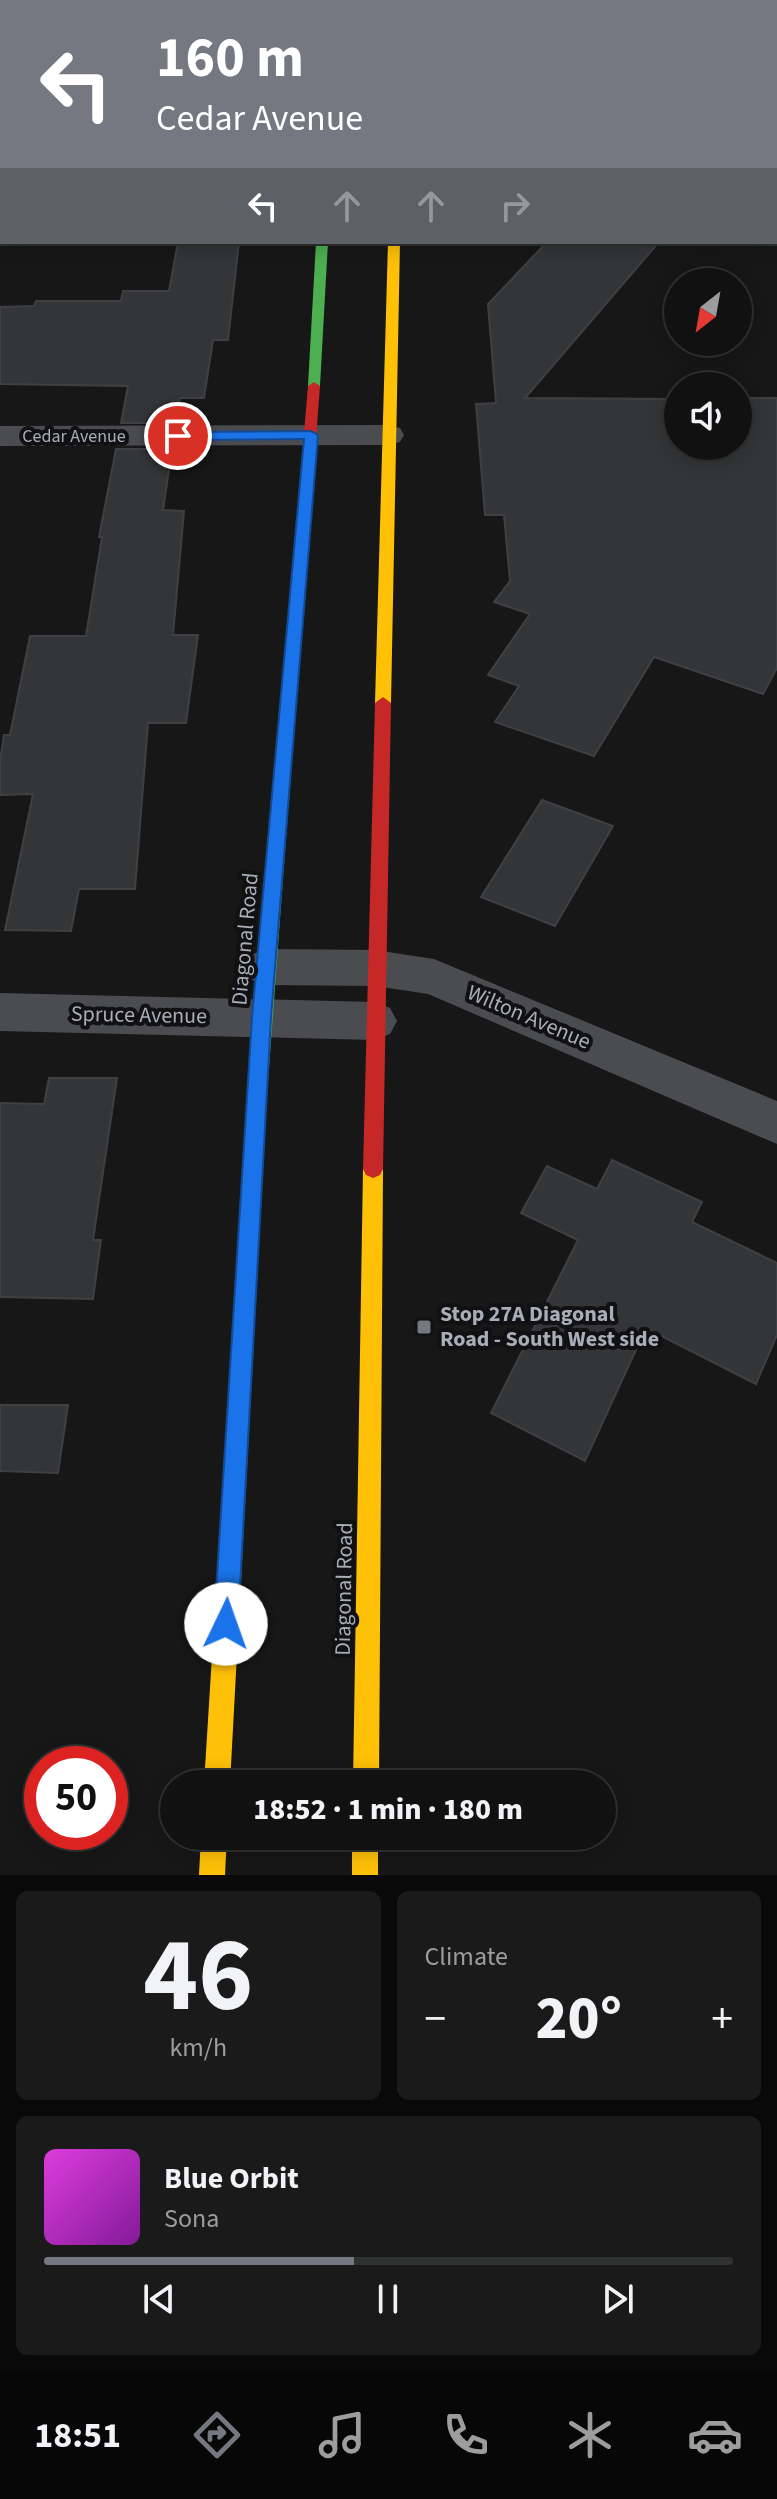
<!DOCTYPE html>
<meta charset="utf-8">
<style>
:root{--surface:#111;--page:#1a1a1a;--text:#f1f3f6;--muted:#9c9d9f;--line:#303131;--accent:#757880}
body{margin:0;font-family:"Source Sans 3",sans-serif;background:var(--page);color:var(--text);height:100vh;display:flex;flex-direction:column;font-size:30px;white-space:nowrap}
*{box-sizing:border-box;margin:0}
p{font-size:26px;color:var(--muted)}
.icon{flex:none;width:44px;height:44px;fill:none;stroke:currentColor;stroke-width:2;stroke-linecap:round;stroke-linejoin:round}
.map{position:relative;height:1875px;overflow:hidden}
.side{display:flex;flex-direction:column;gap:16px;padding:16px;background:#090909;flex:1}
.side>*{flex:none}
.hud{position:absolute;left:0px;top:0px;width:778px;height:244px;box-shadow:0 4px 20px #0003,0 0 0 2px var(--line);background:#757880;color:#fff;overflow:hidden}
.needle{width:52px;rotate:211deg}
.tools{position:absolute;left:664px;top:268px;display:grid;gap:16px}
.tools a{display:grid;place-items:center;width:88px;height:88px;border-radius:50%;background:var(--surface);box-shadow:0 4px 20px #0003,0 0 0 2px var(--line);font-size:40px}
.speed{position:absolute;left:24px;top:1746px;display:flex;gap:16px;font-size:40px;font-weight:700;text-align:center}
.speed>*{display:grid;place-content:center;width:104px;height:104px;border-radius:50%;background:var(--surface);box-shadow:0 4px 20px #0003,0 0 0 2px var(--line);line-height:1}
.speed .limit{border:12px solid #d22;background:#fff;color:#111}
.pin{position:absolute;display:grid;place-items:center;width:68px;height:68px;color:#fff;margin:-34px;border:4px solid #fff;border-radius:50%;box-shadow:0 2px 8px #0007}
.me{position:absolute;width:88px;margin:-44px;rotate:3deg;stroke-linejoin:round;filter:drop-shadow(0 0 6px #0008)}
.turn{display:flex;align-items:center;gap:28px;height:168px;padding:0 24px;font-size:36px}
.turn .icon{width:104px;height:104px;stroke-width:2.5}
.turn b{display:block;font-size:56px;line-height:68px}
.lanes{display:flex;align-items:center;height:76px;padding:0 24px;background:#0003;justify-content:center;gap:40px;direction:ltr}
.lanes .off{opacity:.35}
.big{font-size:60px;font-weight:800;line-height:1.1}
.side .card{flex:1;display:flex;flex-direction:column;justify-content:center;gap:12px;min-width:0;padding:0 28px;border-radius:12px;background:var(--page)}
.side .dial{align-items:center;gap:0}
.dial b{font-size:104px;line-height:1}
.song{display:flex;align-items:center;gap:24px}
.cover{width:96px;height:96px;border-radius:12px;background:linear-gradient(135deg,hsl(300 70% 55%),hsl(290 70% 35%))}
.played{height:8px;border-radius:4px;background:linear-gradient(90deg,var(--accent) 45%,var(--line) 45%)}
.keys{display:flex;justify-content:space-around;direction:ltr}
.heat{display:flex;justify-content:space-between;align-items:center;font-size:44px;direction:ltr}
.side .tiles{flex:1;display:grid;gap:16px;grid-template-columns:1fr 1fr}
.card:last-child{grid-column:span 2}
.trip{position:absolute;left:160px;top:1770px;width:456px;height:80px;border-radius:40px;background:var(--surface);box-shadow:0 4px 20px #0003,0 0 0 2px var(--line);font-weight:800;line-height:80px;text-align:center}
.tabs{display:flex;height:128px;justify-content:space-around;align-items:center;background:#070707;color:var(--muted)}
.tabs .icon{width:56px;height:56px}
.tabs .active{color:var(--accent)}
.tabs b{font-size:36px;color:var(--text)}
.map>svg:first-child{display:block}
.building{fill:#343537;stroke:#3f4043;stroke-width:2}
.lines{fill:none;stroke-linecap:round;stroke-linejoin:round}
.street{fill:#4b4c50;fill-rule:evenodd}
.fast{fill:#4caf50;fill-rule:evenodd}
.slow{fill:#ffc107;fill-rule:evenodd}
.jam{fill:#c62828;fill-rule:evenodd}
.route{fill:#1a73e8;stroke:#114b97;stroke-width:2}
.poi-dot{fill:#757880;stroke:#111113;stroke-width:3}
.labels{text-anchor:middle;dominant-baseline:central;stroke-width:8;stroke-linejoin:round;paint-order:stroke}
.far-street-label{font-size:18px;fill:#a8adb8;stroke:#111113}
.street-label{font-size:22px;fill:#a8adb8;stroke:#111113}
.poi-label{font-size:22px;font-weight:bold;fill:#a8adb8;stroke:#111113;text-anchor:start}
</style>
<div class="map">
<svg width="777" height="1875" viewBox="0 0 777 1875">
<rect width="100%" height="100%" fill="#171717"/>
<!-- building -->
<g class="building">
<path d="M178,242H239L228,340H213L204,398H180L176,423H121L128,386L0,384V307L34,306L36,301H121L123,291H169Z"/>
<path d="M547,242H659L525,398L678,399V446H738V398H777V668L763,694L654,657L594,756L495,722L519,686L488,675L530,614L494,602L510,581L504,515H485L476,404L496,403L488,304Z"/>
<path d="M116,449H172L163,510L184,511L173,635H198L186,723H148L135,889H79L71,931L5,930L33,794L0,795V761L4,735H10L30,636H86L102,537H99Z"/>
<path d="M542,800L613,826L555,926L481,897Z"/>
<path d="M49,1078H117L93,1240H101L93,1299L0,1297V1103L44,1104Z"/>
<path d="M612,1160L702,1202L692,1222L777,1263V1335L756,1384L646,1328L585,1461L491,1413L578,1240L521,1213L547,1166L597,1189Z"/>
<path d="M0,1405H68L58,1473L0,1471Z"/>
</g>
<g class="lines">
<!-- street -->
<g class="street">
<path d="M342,0H419L421,2H344Z"/>
<path d="M732,0H756L730,2Z"/>
<rect x="776" y="70" width="1" height="14"/>
<rect x="0" y="101" width="2" height="16"/>
<path d="M388,425L400,428L404,435L400,442L388,445L0,446V426Z"/>
<path d="M268,949L375,950L434,959L777,1101V1144L428,994L375,986L268,985L252,980L246,967L252,954Z"/>
<path d="M0,993L374,1002L390,1008L397,1021L390,1034L374,1040L0,1031Z"/>
</g>
<!-- fast -->
<g class="fast">
<path d="M337,0H347L336,2Z"/>
<path d="M316,242H328L320,386L314,390L308,386Z"/>
<path d="M282,778L290,784L267,1095L264,1101L257,1103L250,1101L247,1095L274,784Z"/>
</g>
<!-- slow -->
<g class="slow">
<path d="M388,242H400L391,703L383,709L375,703Z"/>
<path d="M257,1087L264,1089L267,1095L230,1784H204L247,1095L250,1089Z"/>
<path d="M373,1160L380,1163L383,1169L379,1784H353L363,1169L366,1163Z"/>
<path d="M201,1836H227L225,1875H199Z"/>
<rect x="352" y="1836" width="26" height="39"/>
</g>
<!-- jam -->
<g class="jam">
<rect x="390" y="0" width="10" height="2"/>
<path d="M314,382L320,386L290,784L282,790L274,784L308,386Z"/>
<path d="M383,697L391,703L383,1169L380,1175L373,1178L366,1175L363,1169L375,703Z"/>
</g>
</g>
<!-- route -->
<path class="route" d="M311,431L318,435L271,1017L238,1624L235,1633L226,1636L218,1633L214,1624L252,1017L304,439L178,440L171,436L178,432Z"/>
<!-- markers -->
<rect class="poi-dot" x="416" y="1319" width="16" height="16" rx="4"/>
<g class="labels">
<!-- far-street labels -->
<g class="far-street-label">
<text x="74" y="436">Cedar Avenue</text>
</g>
<!-- street labels -->
<g class="street-label">
<text transform="translate(245 939) rotate(-85)">Diagonal Road</text>
<text transform="translate(139 1015) rotate(1)">Spruce Avenue</text>
<text transform="translate(529 1017) rotate(23)">Wilton Avenue</text>
<text transform="translate(344 1589) rotate(-89)">Diagonal Road</text>
</g>
<!-- poi labels -->
<g class="poi-label">
<text x="440" y="1314">Stop 27A Diagonal<tspan x="440" dy="25">Road - South West side</tspan></text>
</g>
</g>
</svg>
<div class="tools">
<a><svg class="needle" viewBox="-14 -14 28 28"><path d="M0-13l5 13h-10z" fill="#e53935"/><path d="M0 13l5-13h-10z" fill="#9c9d9f"/></svg></a>
<a><svg class="icon" aria-label="sound" viewBox="0 0 24 24"><path d="M4 9h4l5-4v14l-5-4H4zM17 9q2 3 0 6"/></svg></a>
</div>
<div class="speed"><div class="limit">50</div></div>
<div class="pin" style="left:178px;top:436px;background:#d93025"><svg class="icon" aria-label="arrive" viewBox="0 0 24 24"><path d="M6 21V4h12l-3 4 3 4H6"/></svg></div>
<svg class="me" style="left:226px;top:1624px" viewBox="-20 -20 40 40"><circle r="19" fill="#fff"/><path d="M0-13L10 11 0 6-10 11z" fill="#1a73e8"/></svg>
<div class="trip">18:52 · 1 min · 180 m</div>
<div class="hud">
<div class="turn"><svg class="icon" aria-label="left" viewBox="0 0 24 24"><path d="M17 20v-9H6M10 6l-5 5 5 5"/></svg><div><b>160 m</b>Cedar Avenue</div></div>
<div class="lanes"><svg class="icon" aria-label="left" viewBox="0 0 24 24"><path d="M17 20v-9H6M10 6l-5 5 5 5"/></svg><svg class="icon off" aria-label="ahead" viewBox="0 0 24 24"><path d="M12 20V5M6 11l6-6 6 6"/></svg><svg class="icon off" aria-label="ahead" viewBox="0 0 24 24"><path d="M12 20V5M6 11l6-6 6 6"/></svg><svg class="icon off" aria-label="right" viewBox="0 0 24 24"><path d="M7 20v-9h11M14 6l5 5-5 5"/></svg></div>
</div>
</div>
<section class="side">
<div class="tiles">
<div class="card dial"><b>46</b><p>km/h</p></div>
<div class="card"><p>Climate</p>
<div class="heat"><a>−</a><b class="big">20°</b><a>+</a></div>
</div>
<div class="card">
<div class="song"><i class="cover"></i><div><b>Blue Orbit</b><p>Sona</p></div></div>
<div class="played"></div>
<div class="keys"><svg class="icon" aria-label="previous" viewBox="0 0 24 24"><path d="M18 5L8 12l10 7zM5 5v14"/></svg><svg class="icon" aria-label="pause" viewBox="0 0 24 24"><path d="M8 5v14M16 5v14"/></svg><svg class="icon" aria-label="next" viewBox="0 0 24 24"><path d="M6 5l10 7-10 7zM19 5v14"/></svg></div>
</div>
</div>
</section>
<nav class="tabs">
<b>18:51</b>
<svg class="icon active" aria-label="directions" viewBox="0 0 24 24"><path d="M12 3l9 9-9 9-9-9zM9 14v-3h6M13 9l2 2-2 2"/></svg>
<svg class="icon" aria-label="music" viewBox="0 0 24 24"><path d="M9 18V5l10-2v13"/><circle cx="6" cy="18" r="3"/><circle cx="16" cy="16" r="3"/></svg>
<svg class="icon" aria-label="phone" viewBox="0 0 24 24"><path d="M5 4h4l2 5-3 2q2 4 5 5l2-3 5 2v4C11 20 4 13 5 4z"/></svg>
<svg class="icon" aria-label="climate" viewBox="0 0 24 24"><path d="M12 3v18M4 7l16 10M4 17L20 7"/></svg>
<svg class="icon" aria-label="car" viewBox="0 0 24 24"><path d="M5 17H2v-5l4-1 3-4h7l3 4 3 1v5h-3M9 17h6M6 11h13"/><circle cx="7" cy="17" r="2"/><circle cx="17" cy="17" r="2"/></svg>
</nav>
